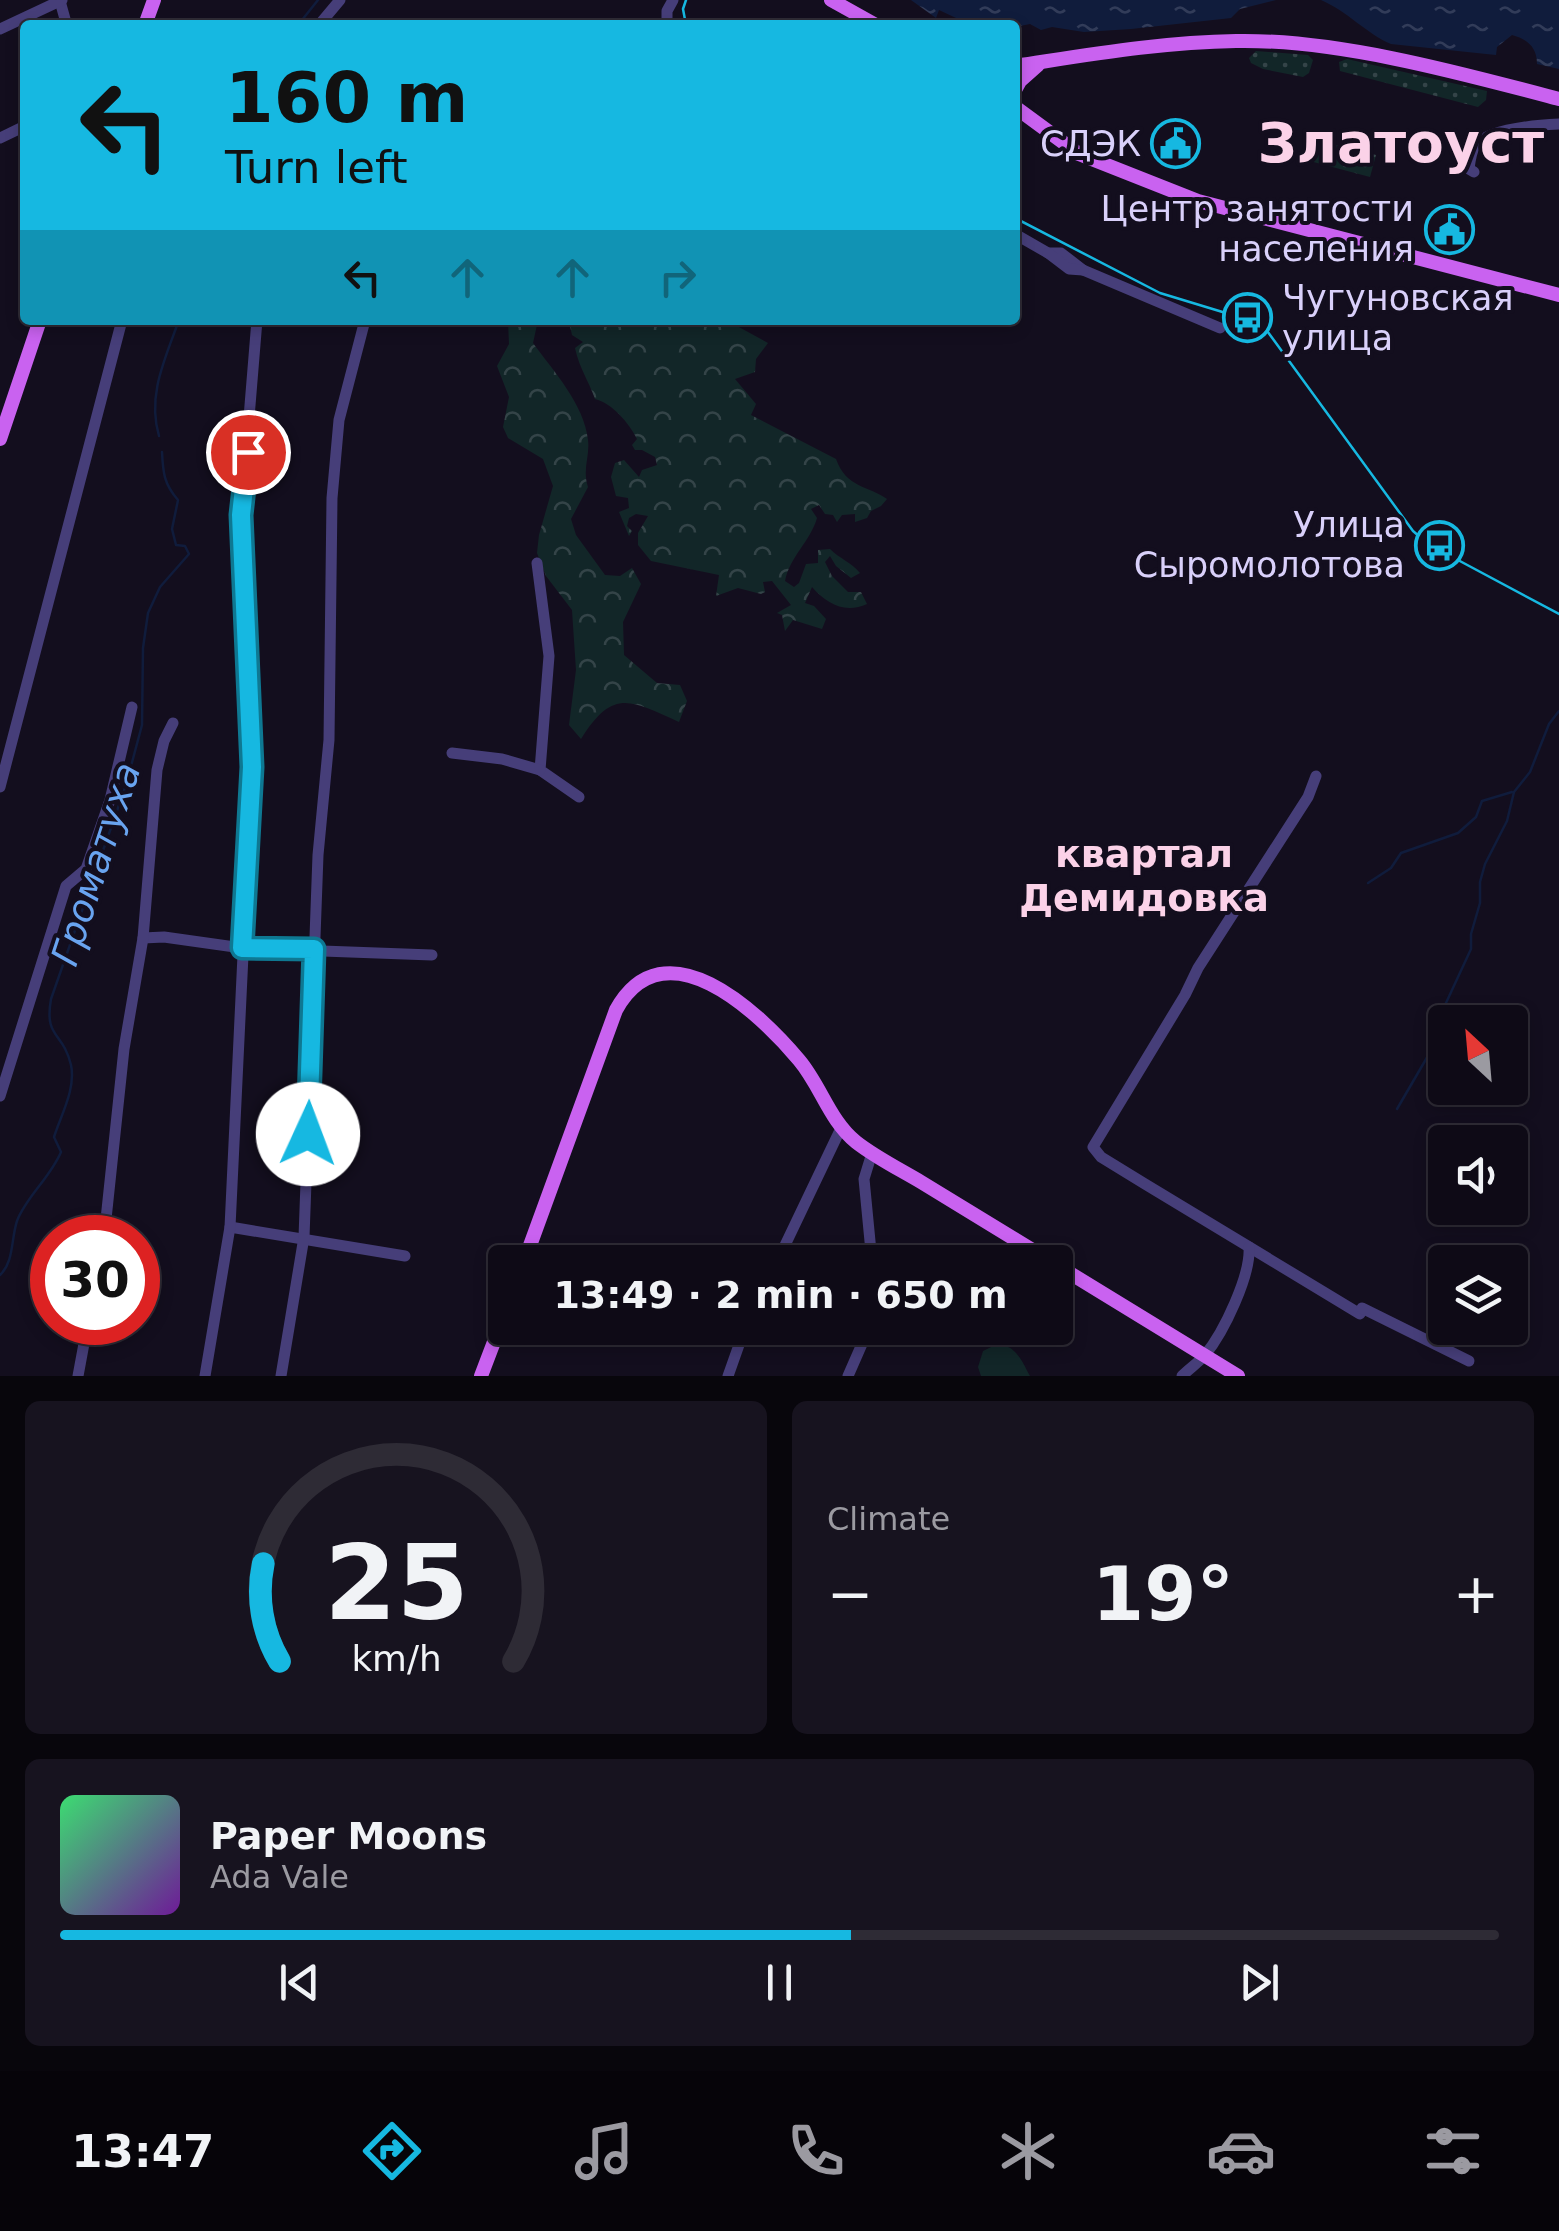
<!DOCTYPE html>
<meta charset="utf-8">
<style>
:root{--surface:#0e0a16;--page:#17131f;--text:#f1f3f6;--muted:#9b9aa1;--line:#2e2b35;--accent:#16b8e1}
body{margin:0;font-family:"DejaVu Sans",sans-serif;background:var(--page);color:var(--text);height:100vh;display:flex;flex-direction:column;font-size:38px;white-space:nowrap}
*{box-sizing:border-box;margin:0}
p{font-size:32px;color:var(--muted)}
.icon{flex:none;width:55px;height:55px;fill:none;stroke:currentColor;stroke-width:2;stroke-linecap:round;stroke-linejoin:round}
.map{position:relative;height:1376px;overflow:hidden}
.panel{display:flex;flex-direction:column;gap:25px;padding:25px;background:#08060c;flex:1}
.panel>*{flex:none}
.hud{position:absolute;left:20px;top:20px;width:1000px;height:305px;border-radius:10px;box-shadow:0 5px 15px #0003,0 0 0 2px var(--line);background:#16b8e1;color:#111;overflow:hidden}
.needle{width:65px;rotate:334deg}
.tools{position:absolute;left:1428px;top:1005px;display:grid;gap:20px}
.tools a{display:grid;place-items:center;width:100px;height:100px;border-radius:10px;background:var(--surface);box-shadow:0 5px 15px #0003,0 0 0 2px var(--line);font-size:50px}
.speed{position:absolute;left:30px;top:1215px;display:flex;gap:20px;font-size:50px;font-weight:700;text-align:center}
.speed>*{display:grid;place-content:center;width:130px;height:130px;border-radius:50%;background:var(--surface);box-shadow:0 5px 15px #0003,0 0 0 2px var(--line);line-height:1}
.speed .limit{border:15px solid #d22;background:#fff;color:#111}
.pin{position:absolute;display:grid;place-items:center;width:85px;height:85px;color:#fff;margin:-42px;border:5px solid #fff;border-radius:50%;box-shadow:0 2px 10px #0007}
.me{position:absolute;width:110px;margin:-55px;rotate:2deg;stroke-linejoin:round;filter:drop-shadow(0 0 8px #0008)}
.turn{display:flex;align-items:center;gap:35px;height:210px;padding:0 40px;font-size:45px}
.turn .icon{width:130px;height:130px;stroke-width:2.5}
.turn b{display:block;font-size:70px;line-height:85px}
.lanes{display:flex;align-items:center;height:95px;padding:0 40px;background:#0003;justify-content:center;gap:50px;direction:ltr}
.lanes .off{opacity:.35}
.big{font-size:75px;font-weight:700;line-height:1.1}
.panel .card{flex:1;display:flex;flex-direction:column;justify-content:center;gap:15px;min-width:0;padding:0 35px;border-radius:15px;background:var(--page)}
.panel .dial{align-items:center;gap:0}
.dial svg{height:260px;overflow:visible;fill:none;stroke:var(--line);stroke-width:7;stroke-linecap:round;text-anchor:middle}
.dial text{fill:var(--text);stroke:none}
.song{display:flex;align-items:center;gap:30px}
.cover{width:120px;height:120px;border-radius:15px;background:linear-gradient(135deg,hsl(140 70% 55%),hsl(280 70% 35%))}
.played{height:10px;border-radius:5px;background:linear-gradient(90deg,var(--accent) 55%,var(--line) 55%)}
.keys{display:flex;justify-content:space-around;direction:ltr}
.heat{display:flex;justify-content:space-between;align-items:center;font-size:55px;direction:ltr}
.panel .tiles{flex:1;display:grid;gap:25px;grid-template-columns:1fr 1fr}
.card:last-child{grid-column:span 2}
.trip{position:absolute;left:488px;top:1245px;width:585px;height:100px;border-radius:10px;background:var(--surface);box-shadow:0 5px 15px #0003,0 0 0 2px var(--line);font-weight:700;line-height:100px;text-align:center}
.menu{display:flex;height:160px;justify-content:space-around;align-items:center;background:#060409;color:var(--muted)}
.menu .icon{width:70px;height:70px}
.menu .on{color:var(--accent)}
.menu b{font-size:45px;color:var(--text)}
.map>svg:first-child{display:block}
.grass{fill:url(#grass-dots)}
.forest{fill:url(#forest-crowns)}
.pitch{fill:#122628}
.water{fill:url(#water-ripples)}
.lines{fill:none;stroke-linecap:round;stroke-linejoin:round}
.stream{stroke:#101c3c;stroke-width:2.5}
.minor{stroke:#463e79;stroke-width:11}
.major{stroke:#c962f0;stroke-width:14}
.tram{stroke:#16b8e1;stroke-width:2.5}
.route-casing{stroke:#0e7892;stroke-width:25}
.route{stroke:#16b8e1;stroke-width:18}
.labels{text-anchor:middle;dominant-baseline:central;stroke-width:8;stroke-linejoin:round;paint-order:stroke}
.poi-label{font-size:35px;fill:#d9d0fa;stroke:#130e1e;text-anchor:end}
.neighbourhood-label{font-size:38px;font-weight:bold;fill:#fbd2e8;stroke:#130e1e}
.water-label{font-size:38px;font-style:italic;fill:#69a4f0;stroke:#130e1e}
.town-label{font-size:55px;font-weight:bold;fill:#fbd2e8;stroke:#130e1e}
</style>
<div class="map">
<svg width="1559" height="1376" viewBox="0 0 1559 1376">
<defs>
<pattern id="grass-dots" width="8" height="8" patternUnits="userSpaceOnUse" patternTransform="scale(2.5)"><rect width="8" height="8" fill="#122628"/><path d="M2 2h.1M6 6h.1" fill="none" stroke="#344448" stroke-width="1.8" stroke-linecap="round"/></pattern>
<pattern id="forest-crowns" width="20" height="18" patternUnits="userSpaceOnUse" patternTransform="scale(2.5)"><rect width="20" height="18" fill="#122628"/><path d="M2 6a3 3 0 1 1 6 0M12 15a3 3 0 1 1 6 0" fill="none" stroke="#344448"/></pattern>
<pattern id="water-ripples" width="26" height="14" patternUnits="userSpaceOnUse" patternTransform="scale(2.5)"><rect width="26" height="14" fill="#101c3c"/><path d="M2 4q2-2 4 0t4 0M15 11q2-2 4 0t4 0" fill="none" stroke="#323c59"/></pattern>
</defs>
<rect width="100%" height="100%" fill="#130e1e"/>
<!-- grass -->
<g class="grass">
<path d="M1256,51L1308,55L1313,60L1309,73L1303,77L1263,69L1251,63L1249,58Z"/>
<path d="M1347,59L1487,91L1486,100L1478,107L1340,71L1339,62Z"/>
<path d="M1312,139L1376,155L1370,177L1306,160Z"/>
</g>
<!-- forest -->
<g class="forest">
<path d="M508,320H538L533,343C554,372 584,404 588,440C590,457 582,469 588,487L571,519L576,535L605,575L620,576L632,568L641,584L623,622L624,655L657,683L680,685L687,701L679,722C630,700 613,688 581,739L569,725L576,670L572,610L546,576L537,553L539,535L553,486L543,459L508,438L503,427L509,397L497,366L509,344Z"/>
<path d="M567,320H726L768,343L756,359L755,372L735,379L756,404L751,415L836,459C846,488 869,486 887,499L881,506L871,511L867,518L855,522V514L842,515L837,522L833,515L825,514L819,505L811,509L817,518C810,542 790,556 785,581L794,587L799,583L806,564L818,563V550L830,549C840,559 851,562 860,573L851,578L836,566L830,556L825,562L832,576L848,592H861L867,604C845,614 827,604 812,587L805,603L814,606L826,619L822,629L793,620L785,631L782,615L777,613L791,605L772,581L763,582L765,592L761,594L738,588L716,596L719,575L651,561L638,545V533L648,516L636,514L629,518L627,526L632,531L629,536L619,512L629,508L628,498L616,496L611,477L615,463L624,460L639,477L642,470L657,465L655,457L642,450H635L632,445L637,439C629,423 612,403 595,399C588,379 580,370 575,348L583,342L572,335L570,326L562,325Z"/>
</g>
<!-- pitch -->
<path class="pitch" d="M997,1344C1016,1345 1022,1361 1030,1376H981L978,1367L983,1351Z"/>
<!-- water -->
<g class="water">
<path d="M911,0H1276L1240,9L1231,18L1131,29L1084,32L1052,27L1041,30L1030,24L1015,27L971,25L939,10L936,18Z"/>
<path d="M1321,0H1559V69L1537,64C1537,47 1527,39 1512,35L1497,47L1496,55L1391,44C1367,34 1347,11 1321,0Z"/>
</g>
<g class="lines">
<!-- stream -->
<g class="stream">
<path d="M298,25L318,0"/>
<path d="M159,436C147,395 165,359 179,320"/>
<path d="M1368,883L1391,868L1401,853L1458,833L1476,817L1482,801L1512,792"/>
<path d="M1397,1109L1429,1054L1433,1031L1471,949V934L1480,903V882L1485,864L1507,821L1514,792L1530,772L1549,724L1559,711"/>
<path d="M0,1275C14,1262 11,1239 17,1221C26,1197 50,1178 61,1152L54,1137C61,1115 76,1089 71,1065C63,1031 44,1039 51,999L126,785L142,725L143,648L148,613L160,587L189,554L185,546L176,545L172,529L178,500C164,484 163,473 162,452"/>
</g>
<!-- minor -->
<g class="minor">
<path d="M60,1L65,19L62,25"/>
<path d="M319,25L340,0"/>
<path d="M667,25V11L673,0"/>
<path d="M0,29L62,0"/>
<path d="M25,90V96"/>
<path d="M0,138L25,126"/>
<path d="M1474,172L1469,169C1470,161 1471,152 1475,146C1488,128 1539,125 1559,124"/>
<path d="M1015,234L1048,253H1061L1083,270L1220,328"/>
<path d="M1048,253L1069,269L1083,270"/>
<path d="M537,563L549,656L540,770L579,797"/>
<path d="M452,753L502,759L540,770"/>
<path d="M1316,776L1308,797L1198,968L1185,995L1093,1147L1101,1157L1145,1184L1360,1314"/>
<path d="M0,787L122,320"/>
<path d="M143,938L164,937L242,948L432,955"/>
<path d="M0,1096L66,886L86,869L110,800L132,707"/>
<path d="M230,1227L405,1256"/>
<path d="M104,1238L124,1049L143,938L157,770L164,741L173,723"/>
<path d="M777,1262L841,1128"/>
<path d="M872,1262L864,1179L872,1153"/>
<path d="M1362,1308L1469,1361"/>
<path d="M78,1376L88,1322"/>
<path d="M205,1376L230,1227L252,767L241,515L257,320"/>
<path d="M281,1376L304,1237L318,855L329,740L332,498L339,420L365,320"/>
<path d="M728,1376L745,1328"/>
<path d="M848,1376L869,1328"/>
<path d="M1182,1376C1189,1369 1199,1362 1205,1355C1224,1332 1251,1275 1249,1247"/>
</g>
<!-- major -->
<g class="major">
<path d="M831,0L876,25"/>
<path d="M145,25L154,0"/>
<path d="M1015,66C1088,55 1162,42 1236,41C1337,39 1461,73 1559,99"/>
<path d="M1015,90L1020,81L1038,65"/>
<path d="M1015,107L1079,154L1198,201L1559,295"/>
<path d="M0,439L40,320"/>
<path d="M524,1262L616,1010C664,923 758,1011 799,1060C821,1086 829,1120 856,1142C875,1157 899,1169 921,1182C965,1209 1009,1236 1052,1262"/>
<path d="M1055,1264L1238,1376"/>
<path d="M481,1376L505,1313"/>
</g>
<!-- tram -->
<g class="tram">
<path d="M686,25L683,9L686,0"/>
<path d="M1015,218L1160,293L1262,324L1413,531L1428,544L1559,614"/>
</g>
</g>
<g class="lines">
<defs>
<path id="route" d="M248,452L241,515L252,767L242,948L314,949L308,1134"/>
</defs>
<!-- route casing -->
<use href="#route" class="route-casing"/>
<!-- route -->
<use href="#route" class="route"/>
</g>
<!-- icons -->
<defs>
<symbol id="civic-ring" viewBox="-11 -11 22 22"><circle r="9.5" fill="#130e1e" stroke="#16b8e1" stroke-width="1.5"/><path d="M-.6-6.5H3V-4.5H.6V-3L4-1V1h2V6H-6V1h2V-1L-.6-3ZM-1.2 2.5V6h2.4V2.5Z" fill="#16b8e1"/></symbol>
<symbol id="bus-ring" viewBox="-11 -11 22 22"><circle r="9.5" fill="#130e1e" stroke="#16b8e1" stroke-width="1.5"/><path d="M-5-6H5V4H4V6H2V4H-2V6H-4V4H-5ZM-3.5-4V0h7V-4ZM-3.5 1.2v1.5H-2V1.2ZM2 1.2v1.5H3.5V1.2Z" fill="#16b8e1"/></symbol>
</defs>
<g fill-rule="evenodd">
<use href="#civic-ring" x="1148" y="116" width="55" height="55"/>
<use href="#civic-ring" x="1422" y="202" width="55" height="55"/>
<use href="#bus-ring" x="1220" y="290" width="55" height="55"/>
<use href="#bus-ring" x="1412" y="518" width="55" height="55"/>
</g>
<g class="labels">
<!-- poi labels -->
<g class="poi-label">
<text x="1141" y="144">СДЭК</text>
<text x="1414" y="209">Центр занятости<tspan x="1414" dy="40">населения</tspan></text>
<text x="1282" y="298" text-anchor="start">Чугуновская<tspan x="1282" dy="40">улица</tspan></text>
<text x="1405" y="525">Улица<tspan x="1405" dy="40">Сыромолотова</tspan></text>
</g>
<!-- neighbourhood labels -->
<g class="neighbourhood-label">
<text x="1144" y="854">квартал<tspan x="1144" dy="44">Демидовка</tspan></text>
</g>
<!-- water labels -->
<g class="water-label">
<text transform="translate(96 864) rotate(-72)">Громатуха</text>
</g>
<!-- town labels -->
<g class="town-label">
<text x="1401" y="143">Златоуст</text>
</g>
</g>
</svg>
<div class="tools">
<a><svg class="needle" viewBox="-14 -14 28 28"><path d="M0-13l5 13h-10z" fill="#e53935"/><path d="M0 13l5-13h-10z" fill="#9b9aa1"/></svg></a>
<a><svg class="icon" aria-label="sound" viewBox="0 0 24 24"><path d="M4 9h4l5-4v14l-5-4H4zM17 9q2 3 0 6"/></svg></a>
<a><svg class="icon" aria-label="layers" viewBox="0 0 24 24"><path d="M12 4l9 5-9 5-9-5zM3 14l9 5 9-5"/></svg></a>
</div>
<div class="speed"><div class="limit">30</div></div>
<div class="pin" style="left:248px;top:452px;background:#d93025"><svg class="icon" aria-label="arrive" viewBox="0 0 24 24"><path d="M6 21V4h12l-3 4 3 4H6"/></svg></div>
<svg class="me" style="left:308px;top:1134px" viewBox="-20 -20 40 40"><circle r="19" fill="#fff"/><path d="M0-13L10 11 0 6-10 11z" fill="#16b8e1"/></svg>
<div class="trip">13:49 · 2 min · 650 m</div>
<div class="hud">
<div class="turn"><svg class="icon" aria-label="left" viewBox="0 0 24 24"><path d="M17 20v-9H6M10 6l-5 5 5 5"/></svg><div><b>160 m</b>Turn left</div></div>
<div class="lanes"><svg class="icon" aria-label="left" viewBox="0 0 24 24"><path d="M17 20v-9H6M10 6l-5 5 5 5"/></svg><svg class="icon off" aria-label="ahead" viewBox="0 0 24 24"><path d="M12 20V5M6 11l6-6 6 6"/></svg><svg class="icon off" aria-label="ahead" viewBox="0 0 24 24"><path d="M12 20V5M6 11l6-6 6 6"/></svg><svg class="icon off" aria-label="right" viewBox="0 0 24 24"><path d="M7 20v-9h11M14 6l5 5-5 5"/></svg></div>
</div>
</div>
<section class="panel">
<div class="tiles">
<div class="card dial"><svg viewBox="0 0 100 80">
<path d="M14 69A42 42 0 1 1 86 69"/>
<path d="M14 69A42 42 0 0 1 9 39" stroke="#16b8e1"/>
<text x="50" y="56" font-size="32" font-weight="700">25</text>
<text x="50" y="72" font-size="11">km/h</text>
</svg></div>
<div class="card"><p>Climate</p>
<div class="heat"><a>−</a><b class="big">19°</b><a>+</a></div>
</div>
<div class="card">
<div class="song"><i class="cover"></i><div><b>Paper Moons</b><p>Ada Vale</p></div></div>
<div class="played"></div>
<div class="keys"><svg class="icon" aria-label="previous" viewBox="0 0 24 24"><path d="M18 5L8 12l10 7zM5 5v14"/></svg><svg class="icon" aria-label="pause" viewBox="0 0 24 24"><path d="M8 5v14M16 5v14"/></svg><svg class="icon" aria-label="next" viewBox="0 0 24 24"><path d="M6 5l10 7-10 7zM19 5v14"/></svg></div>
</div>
</div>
</section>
<nav class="menu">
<b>13:47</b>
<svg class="icon on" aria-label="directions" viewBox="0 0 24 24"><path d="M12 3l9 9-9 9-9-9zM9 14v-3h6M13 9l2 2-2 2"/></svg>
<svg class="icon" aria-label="music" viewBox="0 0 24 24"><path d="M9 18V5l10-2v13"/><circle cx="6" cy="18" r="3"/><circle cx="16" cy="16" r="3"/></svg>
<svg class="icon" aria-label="phone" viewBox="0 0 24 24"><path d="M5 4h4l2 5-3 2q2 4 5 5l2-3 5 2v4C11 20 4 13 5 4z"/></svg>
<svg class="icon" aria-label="climate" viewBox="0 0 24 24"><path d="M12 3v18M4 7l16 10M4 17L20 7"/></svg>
<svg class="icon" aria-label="car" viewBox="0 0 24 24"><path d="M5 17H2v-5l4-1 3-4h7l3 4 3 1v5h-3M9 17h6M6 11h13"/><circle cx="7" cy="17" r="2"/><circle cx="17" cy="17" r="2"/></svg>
<svg class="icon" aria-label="filters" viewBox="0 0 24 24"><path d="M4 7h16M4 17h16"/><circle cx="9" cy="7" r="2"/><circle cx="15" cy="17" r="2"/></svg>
</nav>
